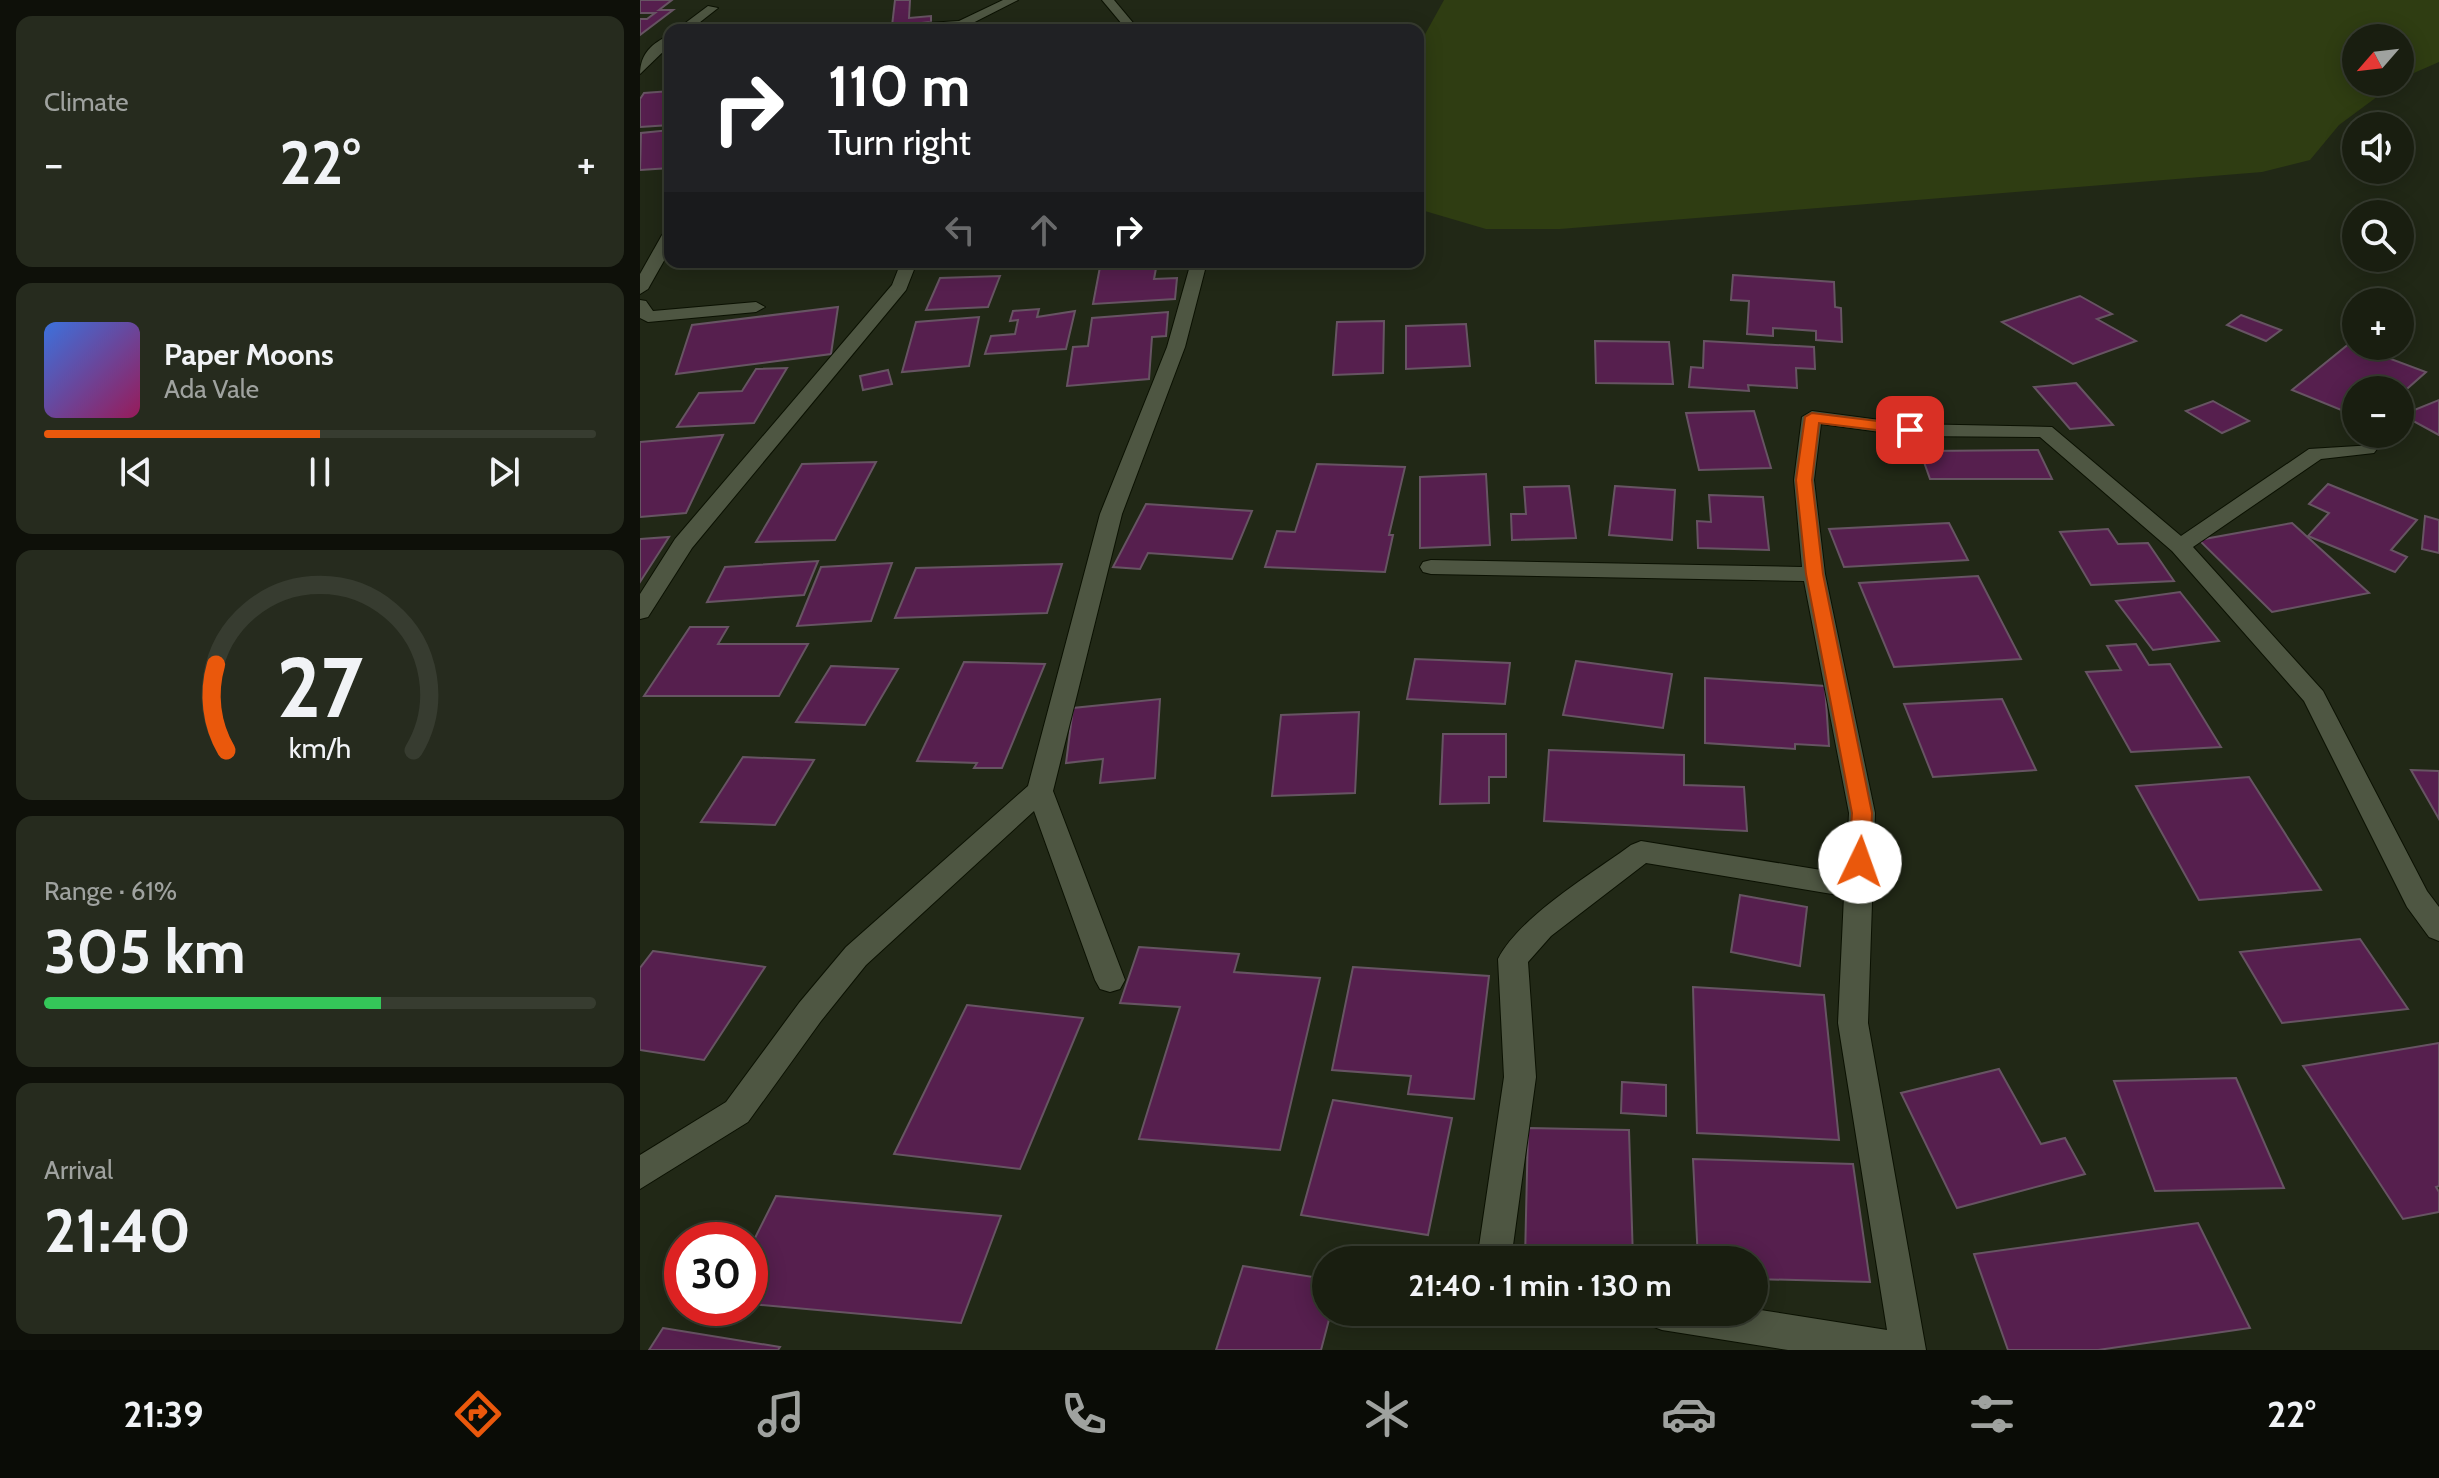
<!DOCTYPE html>
<meta charset="utf-8">
<style>
:root{--surface:#191e10;--page:#262b1e;--text:#f1f3f6;--muted:#9fa29f;--line:#373c30;--accent:#ea580c}
body{margin:0;font-family:Cabin,sans-serif;background:var(--page);color:var(--text);height:100vh;display:flex;flex-direction:column;font-size:30px;white-space:nowrap}
*{box-sizing:border-box;margin:0}
p{font-size:26px;color:var(--muted)}
.icon{flex:none;width:44px;height:44px;fill:none;stroke:currentColor;stroke-width:2;stroke-linecap:round;stroke-linejoin:round}
.map{position:relative;flex:1;overflow:hidden}
.sheet{display:flex;flex-direction:column;gap:16px;padding:16px;background:#0e1009;width:640px}
.sheet>*{flex:none}
.guide{position:absolute;left:24px;top:24px;width:760px;height:244px;border-radius:16px;box-shadow:0 4px 20px #0003,0 0 0 2px var(--line);background:#202124;color:#fff;overflow:hidden}
.needle{width:52px;rotate:242deg}
.buttons{position:absolute;left:1702px;top:24px;display:grid;gap:16px}
.buttons a{display:grid;place-items:center;width:72px;height:72px;border-radius:50%;background:var(--surface);box-shadow:0 4px 20px #0003,0 0 0 2px var(--line);font-size:40px}
.speed{position:absolute;left:24px;top:1222px;display:flex;gap:16px;font-size:40px;font-weight:700;text-align:center}
.speed>*{display:grid;place-content:center;width:104px;height:104px;border-radius:50%;background:var(--surface);box-shadow:0 4px 20px #0003,0 0 0 2px var(--line);line-height:1}
.speed .limit{border:12px solid #d22;background:#fff;color:#111}
.pin{position:absolute;display:grid;place-items:center;width:68px;height:68px;color:#fff;margin:-34px;border-radius:16px;box-shadow:0 4px 12px #0006}
.me{position:absolute;width:88px;margin:-44px;rotate:3deg;stroke-linejoin:round;filter:drop-shadow(0 0 6px #0008)}
.turn{display:flex;align-items:center;gap:28px;height:168px;padding:0 32px;font-size:36px}
.turn .icon{width:104px;height:104px;stroke-width:2.5}
.turn b{display:block;font-size:56px;line-height:68px}
.lanes{display:flex;align-items:center;height:76px;padding:0 32px;background:#0003;justify-content:center;gap:40px;direction:ltr}
.lanes .off{opacity:.35}
.big{font-size:60px;font-weight:700;line-height:1.1}
.sheet .widget{flex:1;display:flex;flex-direction:column;justify-content:center;gap:12px;min-width:0;padding:0 28px;border-radius:16px;background:var(--page)}
.sheet .dial{align-items:center;gap:0}
.dial svg{height:208px;overflow:visible;fill:none;stroke:var(--line);stroke-width:7;stroke-linecap:round;text-anchor:middle}
.dial text{fill:var(--text);stroke:none}
.song{display:flex;align-items:center;gap:24px}
.cover{width:96px;height:96px;border-radius:12px;background:linear-gradient(135deg,hsl(220 70% 55%),hsl(330 70% 35%))}
.played{height:8px;border-radius:4px;background:linear-gradient(90deg,var(--accent) 50%,var(--line) 50%)}
.keys{display:flex;justify-content:space-around;direction:ltr}
.heat{display:flex;justify-content:space-between;align-items:center;font-size:44px;direction:ltr}
.charge{height:12px;border-radius:6px;background:linear-gradient(90deg,#34c759 61%,var(--line) 0)}
.trip{position:absolute;left:672px;top:1246px;width:456px;height:80px;border-radius:40px;background:var(--surface);box-shadow:0 4px 20px #0003,0 0 0 2px var(--line);font-weight:700;line-height:80px;text-align:center}
.tabs{display:flex;height:128px;justify-content:space-around;align-items:center;background:#0a0c06;color:var(--muted)}
.tabs .icon{width:56px;height:56px}
.tabs .on{color:var(--accent)}
.tabs b{font-size:36px;color:var(--text)}
main{display:flex;flex:1;min-height:0}
.map>svg:first-child{display:block}
.green{fill:#2f3d12}
.building{fill:#561f4e;stroke:#675463;stroke-width:2}
.lines{fill:none;stroke-linecap:round;stroke-linejoin:round}
.minor-casing{stroke:#0b1102;stroke-width:2}
.minor{fill:#4e5642;fill-rule:evenodd}
.route{fill:#ea580c;stroke:#983908;stroke-width:2}
</style>
<main>
<section class="sheet">
<div class="widget"><p>Climate</p>
<div class="heat"><a>−</a><b class="big">22°</b><a>+</a></div>
</div>
<div class="widget">
<div class="song"><i class="cover"></i><div><b>Paper Moons</b><p>Ada Vale</p></div></div>
<div class="played"></div>
<div class="keys"><svg class="icon" aria-label="previous" viewBox="0 0 24 24"><path d="M18 5L8 12l10 7zM5 5v14"/></svg><svg class="icon" aria-label="pause" viewBox="0 0 24 24"><path d="M8 5v14M16 5v14"/></svg><svg class="icon" aria-label="next" viewBox="0 0 24 24"><path d="M6 5l10 7-10 7zM19 5v14"/></svg></div>
</div>
<div class="widget dial"><svg viewBox="0 0 100 80">
<path d="M14 69A42 42 0 1 1 86 69"/>
<path d="M14 69A42 42 0 0 1 10 36" stroke="#ea580c"/>
<text x="50" y="56" font-size="32" font-weight="700">27</text>
<text x="50" y="72" font-size="11">km/h</text>
</svg></div>
<div class="widget"><p>Range · 61%</p><b class="big">305 km</b><div class="charge"></div></div>
<div class="widget"><p>Arrival</p><b class="big">21:40</b></div>
</section>
<div class="map">
<svg width="1799" height="1350" viewBox="0 0 1799 1350">
<rect width="100%" height="100%" fill="#212816"/>
<!-- green -->
<path class="green" d="M804,0H1799V62L1760,79V38H1716V82H1757L1699,125L1670,160L1622,172L920,229H846L778,209V47Z"/>
<!-- building -->
<g class="building">
<path d="M0,0H32L19,10H33L0,35V19H7L15,13H0Z"/>
<path d="M255,0H270L269,18L291,16V22L252,26Z"/>
<path d="M30,91V125L0,127V99L4,93Z"/>
<path d="M30,130V168L0,170L1,133Z"/>
<path d="M305,262H408L407,265L302,268Z"/>
<path d="M517,263L514,279L537,278L535,299L453,304L460,267Z"/>
<path d="M1093,275L1194,282L1195,307L1201,308L1202,342L1176,340V331L1133,328V336L1107,334L1109,301L1091,300Z"/>
<path d="M360,276L348,307L286,310L300,278Z"/>
<path d="M1440,296L1472,314L1457,319L1496,341L1433,364L1362,322Z"/>
<path d="M198,307L191,354L36,374L52,325Z"/>
<path d="M399,309L397,317L435,311L426,349L345,354L351,336L375,334L378,320L370,321L373,311Z"/>
<path d="M528,312L526,336L512,337L509,379L427,386L433,347L448,346L452,318Z"/>
<path d="M1601,315L1641,330L1626,341L1587,325Z"/>
<path d="M339,317L329,366L262,372L276,322Z"/>
<path d="M744,321L743,373L693,375L697,322Z"/>
<path d="M826,324L830,366L766,369V326Z"/>
<path d="M955,341L1029,342L1033,384L956,383Z"/>
<path d="M1064,341L1174,347L1175,369L1156,368L1157,388L1108,385L1109,391L1049,387L1051,367L1063,368Z"/>
<path d="M1710,343L1716,346L1786,372L1760,395V390H1716V416L1652,390Z"/>
<path d="M147,368L114,423L37,427L59,393L102,391L116,369Z"/>
<path d="M248,370L252,384L223,390L220,376Z"/>
<path d="M1436,383L1473,425L1430,429L1394,387Z"/>
<path d="M1799,400V435L1762,415Z"/>
<path d="M1573,401L1609,421L1582,433L1546,411Z"/>
<path d="M1114,411L1131,468L1059,470L1046,413Z"/>
<path d="M83,435L46,513L0,517V442Z"/>
<path d="M1398,450L1412,479H1290L1284,462H1289L1285,451Z"/>
<path d="M236,462L195,540L116,542L162,464Z"/>
<path d="M677,464L765,467L749,535H753L745,572L625,567L637,531L655,532Z"/>
<path d="M846,474L850,545L780,548V477Z"/>
<path d="M1688,484L1777,520L1751,550L1767,557L1755,572L1668,536L1689,513L1669,504Z"/>
<path d="M929,486L936,538L872,540L871,514H886L884,487Z"/>
<path d="M975,486L1035,490L1032,540L969,535Z"/>
<path d="M1069,495L1123,497L1129,550L1058,548L1057,521L1071,522Z"/>
<path d="M506,504L612,511L592,559L508,553L500,569L473,567Z"/>
<path d="M1785,516L1799,520V553L1782,549Z"/>
<path d="M1309,523L1328,560L1204,567L1189,529Z"/>
<path d="M1652,523L1729,593L1632,612L1559,540Z"/>
<path d="M1468,529L1478,544L1508,543L1534,581L1451,585L1420,532Z"/>
<path d="M29,537L0,582V539Z"/>
<path d="M178,561L164,595L67,602L85,567Z"/>
<path d="M252,563L231,621L157,626L181,567Z"/>
<path d="M422,564L407,613L255,618L276,568Z"/>
<path d="M1338,576L1381,659L1254,667L1219,583Z"/>
<path d="M1540,592L1579,641L1513,650L1476,601Z"/>
<path d="M50,627H88L78,644H168L139,696H4Z"/>
<path d="M1496,644L1509,665L1530,664L1581,747L1491,752L1446,672L1481,670L1467,646Z"/>
<path d="M775,659L870,663L865,704L767,699Z"/>
<path d="M936,661L1032,674L1023,728L923,715Z"/>
<path d="M324,662L405,664L362,768H334L337,763L277,761Z"/>
<path d="M191,666L258,669L225,725L156,722Z"/>
<path d="M1065,678L1185,686L1189,746L1155,744V749L1065,743Z"/>
<path d="M520,699L515,778L460,783L463,759L426,763L433,708Z"/>
<path d="M1362,699L1396,770L1293,777L1264,704Z"/>
<path d="M719,712L715,793L632,796L641,715Z"/>
<path d="M803,734H866V777H849V803L800,804Z"/>
<path d="M909,750L1044,755V785L1104,787L1107,831L904,821Z"/>
<path d="M103,757L174,760L135,825L61,822Z"/>
<path d="M1771,770L1799,771V819Z"/>
<path d="M1609,777L1681,890L1559,900L1496,786Z"/>
<path d="M1100,895L1167,907L1160,966L1091,952Z"/>
<path d="M1720,939L1768,1009L1642,1023L1600,952Z"/>
<path d="M499,947L599,954L594,972L680,978L640,1150L499,1139L540,1007L480,1003Z"/>
<path d="M13,951L125,967L64,1060L0,1050V968Z"/>
<path d="M713,967L849,976L834,1099L768,1094L771,1076L692,1070Z"/>
<path d="M1053,987L1184,995L1199,1140L1057,1133Z"/>
<path d="M327,1005L443,1018L380,1169L254,1154Z"/>
<path d="M1799,1043V1186L1796,1187L1799,1192V1212L1763,1219L1663,1066Z"/>
<path d="M1359,1069L1401,1144L1425,1138L1445,1174L1317,1208L1261,1093Z"/>
<path d="M1596,1078L1644,1188L1515,1191L1474,1081Z"/>
<path d="M982,1082L1026,1085V1116L981,1113Z"/>
<path d="M693,1100L812,1118L788,1235L661,1215Z"/>
<path d="M888,1128L989,1130L993,1260L885,1259Z"/>
<path d="M1053,1159L1213,1164L1230,1282L1114,1279V1260H1058Z"/>
<path d="M136,1196L361,1216L321,1323L110,1304V1240H114Z"/>
<path d="M1558,1223L1610,1328L1458,1350H1368L1334,1254Z"/>
<path d="M603,1266L686,1279V1312H691L681,1350H576Z"/>
<path d="M23,1328L140,1347L138,1350H9Z"/>
</g>
<g class="lines">
<defs>
<g id="minor">
<path d="M363,0H378L319,30H236L242,26L319,21Z"/>
<path d="M462,0H474L499,30H487Z"/>
<path d="M68,6L78,8L50,30H36Z"/>
<path d="M30,35V45L0,74C0,54 12,43 30,35Z"/>
<path d="M30,230V250L8,289L0,294V274L22,235Z"/>
<path d="M261,262H277L266,290L52,548L8,617L0,619V594L35,539L252,285Z"/>
<path d="M551,262H567L545,347L482,514L413,791L485,980L480,989L470,992L460,989L455,980L394,811L226,965L181,1021L108,1122L0,1189V1155L86,1102L159,1003L206,947L388,786L460,514L527,347Z"/>
<path d="M0,300L6,301L13,311L116,302L125,307L116,312L8,322L0,318Z"/>
<path d="M1172,411L1270,424L1412,427L1541,536L1669,449L1734,445L1737,449L1734,453L1681,459L1553,547L1683,691L1787,891L1799,907V941L1789,937L1767,907L1664,701L1532,551L1400,437L1270,436L1181,424L1174,480L1185,574L1235,813L1228,1023L1286,1350H1148L1022,1330L1009,1325L1004,1312H1114V1309L1247,1330L1198,1023L1204,896L1006,863L911,936L888,962L896,1077L871,1260H837L864,1077L858,959C879,917 953,873 991,845L1001,841L1206,874L1209,813L1164,581L791,574L783,572L780,567L783,562L791,560L1162,567L1154,480L1162,417Z"/>
</g>
</defs>
<!-- minor casing -->
<use href="#minor" class="minor-casing"/>
<!-- minor -->
<use href="#minor" class="minor"/>
</g>
<!-- route -->
<path class="route" d="M1172,413L1270,425L1278,430L1270,434L1179,423L1172,480L1183,574L1232,813L1230,862L1227,868H1212L1209,862L1212,813L1166,574L1156,480L1165,417Z"/>
</svg>
<div class="buttons">
<a><svg class="needle" viewBox="-14 -14 28 28"><path d="M0-13l5 13h-10z" fill="#e53935"/><path d="M0 13l5-13h-10z" fill="#9fa29f"/></svg></a>
<a><svg class="icon" aria-label="sound" viewBox="0 0 24 24"><path d="M4 9h4l5-4v14l-5-4H4zM17 9q2 3 0 6"/></svg></a>
<a><svg class="icon" aria-label="search" viewBox="0 0 24 24"><circle cx="10" cy="10" r="6"/><path d="M15 15l6 6"/></svg></a>
<a>+</a>
<a>−</a>
</div>
<div class="speed"><div class="limit">30</div></div>
<div class="pin" style="left:1270px;top:430px;background:#d93025"><svg class="icon" aria-label="arrive" viewBox="0 0 24 24"><path d="M6 21V4h12l-3 4 3 4H6"/></svg></div>
<svg class="me" style="left:1220px;top:862px" viewBox="-20 -20 40 40"><circle r="19" fill="#fff"/><path d="M0-13L10 11 0 6-10 11z" fill="#ea580c"/></svg>
<div class="trip">21:40 · 1 min · 130 m</div>
<div class="guide">
<div class="turn"><svg class="icon" aria-label="right" viewBox="0 0 24 24"><path d="M7 20v-9h11M14 6l5 5-5 5"/></svg><div><b>110 m</b>Turn right</div></div>
<div class="lanes"><svg class="icon off" aria-label="left" viewBox="0 0 24 24"><path d="M17 20v-9H6M10 6l-5 5 5 5"/></svg><svg class="icon off" aria-label="ahead" viewBox="0 0 24 24"><path d="M12 20V5M6 11l6-6 6 6"/></svg><svg class="icon" aria-label="right" viewBox="0 0 24 24"><path d="M7 20v-9h11M14 6l5 5-5 5"/></svg></div>
</div>
</div>
</main>
<nav class="tabs">
<b>21:39</b>
<svg class="icon on" aria-label="directions" viewBox="0 0 24 24"><path d="M12 3l9 9-9 9-9-9zM9 14v-3h6M13 9l2 2-2 2"/></svg>
<svg class="icon" aria-label="music" viewBox="0 0 24 24"><path d="M9 18V5l10-2v13"/><circle cx="6" cy="18" r="3"/><circle cx="16" cy="16" r="3"/></svg>
<svg class="icon" aria-label="phone" viewBox="0 0 24 24"><path d="M5 4h4l2 5-3 2q2 4 5 5l2-3 5 2v4C11 20 4 13 5 4z"/></svg>
<svg class="icon" aria-label="climate" viewBox="0 0 24 24"><path d="M12 3v18M4 7l16 10M4 17L20 7"/></svg>
<svg class="icon" aria-label="car" viewBox="0 0 24 24"><path d="M5 17H2v-5l4-1 3-4h7l3 4 3 1v5h-3M9 17h6M6 11h13"/><circle cx="7" cy="17" r="2"/><circle cx="17" cy="17" r="2"/></svg>
<svg class="icon" aria-label="filters" viewBox="0 0 24 24"><path d="M4 7h16M4 17h16"/><circle cx="9" cy="7" r="2"/><circle cx="15" cy="17" r="2"/></svg>
<b>22°</b>
</nav>
